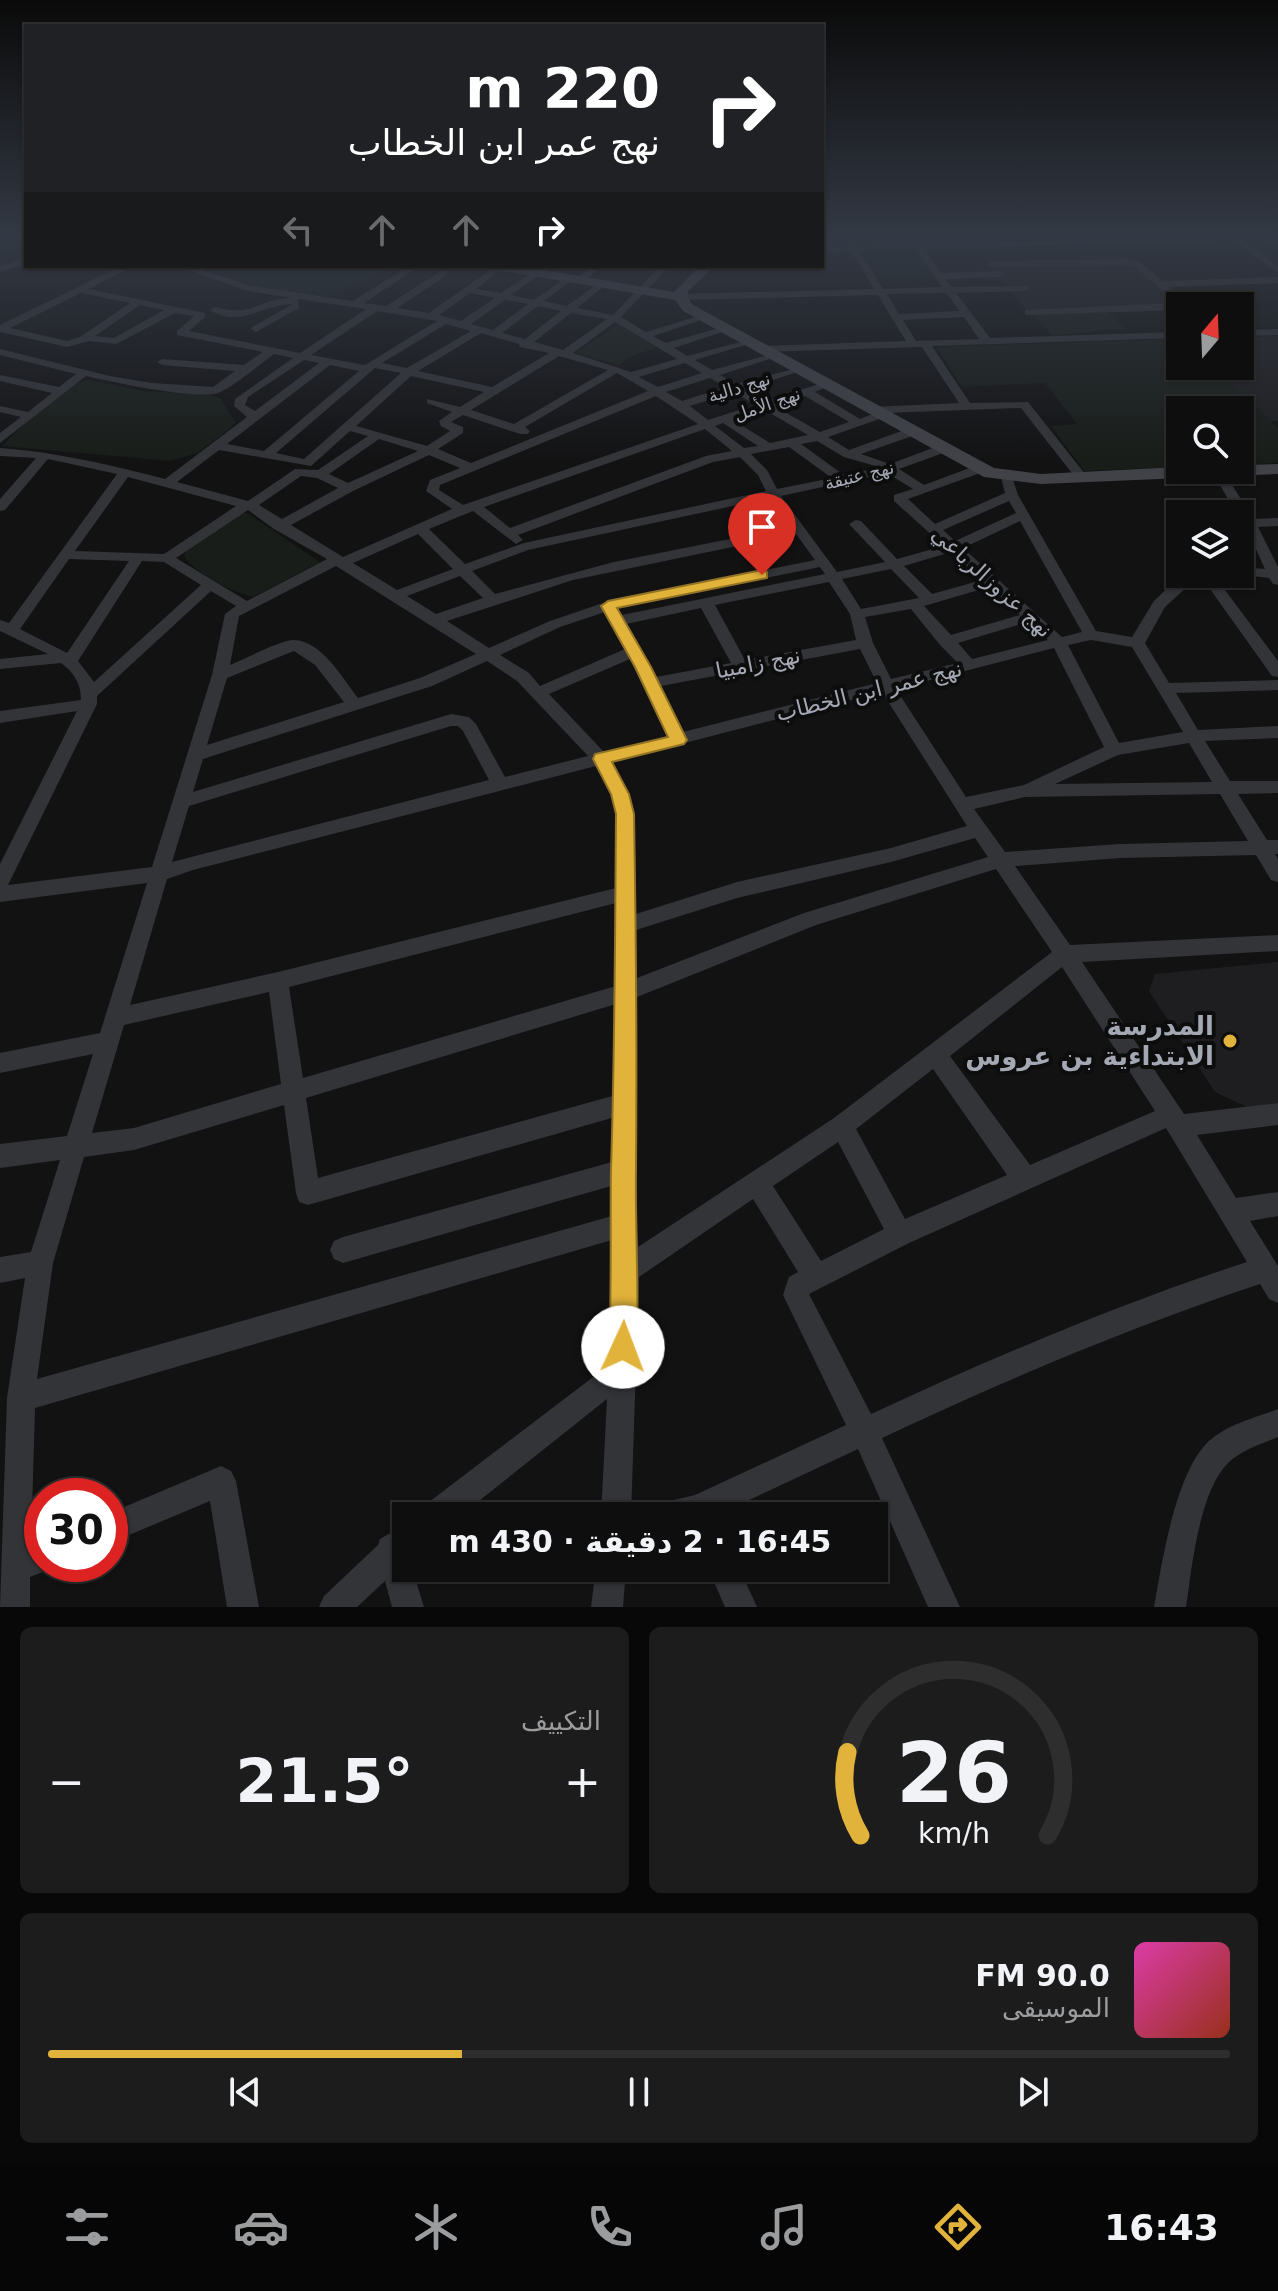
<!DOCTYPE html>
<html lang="ar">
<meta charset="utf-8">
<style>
:root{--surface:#0e0e0e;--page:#1c1c1c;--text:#f1f3f6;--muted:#9b9c9e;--line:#2e2e2e;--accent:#e2b33b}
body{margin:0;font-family:"DejaVu Sans",Cairo,sans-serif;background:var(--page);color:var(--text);direction:rtl;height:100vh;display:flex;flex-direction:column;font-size:30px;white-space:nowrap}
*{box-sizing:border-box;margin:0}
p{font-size:26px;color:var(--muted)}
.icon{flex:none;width:44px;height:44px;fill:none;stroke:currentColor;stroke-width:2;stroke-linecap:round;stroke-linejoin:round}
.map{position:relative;height:1607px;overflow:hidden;direction:ltr}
.details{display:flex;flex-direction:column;gap:20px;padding:20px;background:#080808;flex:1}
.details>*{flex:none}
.guide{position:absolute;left:24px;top:24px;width:800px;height:244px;border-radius:0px;box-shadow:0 2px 6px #0004,0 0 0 2px var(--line);direction:rtl;background:#202124;color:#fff;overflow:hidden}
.needle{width:52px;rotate:19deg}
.buttons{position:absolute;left:1166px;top:292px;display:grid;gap:16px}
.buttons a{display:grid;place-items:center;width:88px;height:88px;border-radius:0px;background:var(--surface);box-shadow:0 2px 6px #0004,0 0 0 2px var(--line);font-size:40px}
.speed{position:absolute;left:24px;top:1478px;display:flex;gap:16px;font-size:40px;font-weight:700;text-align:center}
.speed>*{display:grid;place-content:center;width:104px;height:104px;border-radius:50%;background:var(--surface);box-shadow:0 2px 6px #0004,0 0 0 2px var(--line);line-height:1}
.speed .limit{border:12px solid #d22;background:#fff;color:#111}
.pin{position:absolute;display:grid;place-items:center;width:68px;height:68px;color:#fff;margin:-82px -34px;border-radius:50% 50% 50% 0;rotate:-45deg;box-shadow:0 0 8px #0007}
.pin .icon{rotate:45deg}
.me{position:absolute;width:88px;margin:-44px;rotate:2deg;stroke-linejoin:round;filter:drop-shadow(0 0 6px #0008)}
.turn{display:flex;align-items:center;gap:28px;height:168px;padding:0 32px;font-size:36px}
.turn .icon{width:104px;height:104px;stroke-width:2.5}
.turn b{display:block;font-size:56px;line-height:68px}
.lanes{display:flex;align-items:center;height:76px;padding:0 32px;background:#0003;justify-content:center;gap:40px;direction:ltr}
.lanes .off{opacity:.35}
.big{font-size:60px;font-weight:700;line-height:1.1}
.details .tile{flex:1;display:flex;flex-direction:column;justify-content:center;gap:12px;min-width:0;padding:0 28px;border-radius:12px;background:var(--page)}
.details .dial{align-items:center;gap:0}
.dial svg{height:208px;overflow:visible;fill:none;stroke:var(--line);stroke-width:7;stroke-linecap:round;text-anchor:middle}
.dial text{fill:var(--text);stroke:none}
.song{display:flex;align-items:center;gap:24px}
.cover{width:96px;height:96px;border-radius:12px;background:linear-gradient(135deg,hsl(320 70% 55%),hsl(10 70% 35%))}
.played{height:8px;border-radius:4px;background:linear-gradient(90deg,var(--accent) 35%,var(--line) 35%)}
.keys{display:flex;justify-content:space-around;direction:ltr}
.heat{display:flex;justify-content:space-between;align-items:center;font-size:44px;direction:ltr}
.details .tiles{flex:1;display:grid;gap:20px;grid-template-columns:1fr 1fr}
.tile:last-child{grid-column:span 2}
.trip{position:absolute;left:392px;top:1502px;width:496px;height:80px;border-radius:0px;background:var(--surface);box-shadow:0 2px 6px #0004,0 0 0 2px var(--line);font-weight:700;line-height:80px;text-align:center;direction:rtl}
.tab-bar{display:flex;height:128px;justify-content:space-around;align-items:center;background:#060606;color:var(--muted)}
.tab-bar .icon{width:56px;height:56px}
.tab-bar .selected{color:var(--accent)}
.tab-bar b{font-size:36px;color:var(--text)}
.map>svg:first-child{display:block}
.built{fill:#1e1e20}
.green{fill:#181d19}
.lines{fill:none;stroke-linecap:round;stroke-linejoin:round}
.street{fill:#333438;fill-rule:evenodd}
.secondary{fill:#414248;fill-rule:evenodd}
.route{fill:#e2b33b;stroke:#937426;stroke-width:2}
.poi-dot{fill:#e2b33b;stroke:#0d0d0e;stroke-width:3}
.labels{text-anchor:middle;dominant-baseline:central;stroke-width:8;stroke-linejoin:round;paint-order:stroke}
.far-street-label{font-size:18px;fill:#a4a8b3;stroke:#0d0d0e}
.street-label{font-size:22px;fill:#a4a8b3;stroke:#0d0d0e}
.near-poi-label{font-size:26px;font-weight:bold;fill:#a4a8b3;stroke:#0d0d0e;text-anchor:end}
</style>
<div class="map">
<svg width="1278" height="1607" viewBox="0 0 1278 1607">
<rect width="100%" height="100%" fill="#121213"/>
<!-- built -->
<g class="built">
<path d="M1136,259L1191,306L1029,313L986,262Z"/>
<path d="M1278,336V421H1270L1212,366H1240V337Z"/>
<path d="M1278,962V1103L1247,1107L1215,1092L1149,991L1155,974Z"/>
</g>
<!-- green -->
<g class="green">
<path d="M923,259L935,277L875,279L865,260Z"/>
<path d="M192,266H399L322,298L260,288Z"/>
<path d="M1107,311L1127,330L1100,329L1088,333L1052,335L1032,314Z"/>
<path d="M619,324L657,348L636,354L619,365L575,353Z"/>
<path d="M1180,339V366H1212L1278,428V463L1240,465V410H1180V467L1084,471L1051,426L1077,424L1045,383L962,387L936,347Z"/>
<path d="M88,380L143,391L211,395L220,398L236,423L198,453L170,461L2,446C22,427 61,384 88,380Z"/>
<path d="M242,512L249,514L320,562L253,597C236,594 190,571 184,555L187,549Z"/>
</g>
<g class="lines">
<!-- street -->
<g class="street">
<path d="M849,238L856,245L1215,238L1211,241L924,249L941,273L1000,271L1005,274L1000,277L945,279L952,287L1028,286V290L1025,291L956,293L990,338L1180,332V338L932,346L970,403L1028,402L1086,475V481H1078L1021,408L885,413V417L828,437L849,450L907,429H915V435L861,454L890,464L938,446H946V452L899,469L924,485L975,466H983V472L908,499L935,524L1005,493L1001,477L1011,474L1018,495L1096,631L1132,637L1154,601L1179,577L1183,574H1213L1278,661V677L1272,676L1200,575L1165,607L1145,643L1169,683L1278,680V690L1176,693L1198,730L1278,726V738L1205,741L1230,781H1278V793L1238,794L1267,840H1278V854H1275L1278,859V882L1271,880L1256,855L1120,858L1015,866L1070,945L1278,935V951L1082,962L1184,1114L1278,1103V1125L1197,1135L1236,1198L1278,1192V1216L1250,1221L1278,1266V1303L1269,1299L1260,1284C1130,1327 1006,1380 882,1438L960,1607H928L858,1449L715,1516H649L653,1505L695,1495L846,1425L783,1295L789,1277L798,1272L753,1199L639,1277L631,1516H601L607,1399L460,1516H421L425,1505L609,1365L612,1240L35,1408L31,1546L42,1542V1564H54L53,1568L30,1577V1607H0L7,1398L25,1278L0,1283V1257L31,1252L60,1160L0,1168V1144L67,1136L93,1054L0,1073V1053L100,1033L147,883L0,902V864L77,711L0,723V711L81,700C81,683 74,673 61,663L0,669V659L48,654L0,631V620L9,623L117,474L48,459L5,510L0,511V499L36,458L0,456V448C57,452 110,465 165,479L247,417L234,406L235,399L293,358L274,354C260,364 234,387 218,393C197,400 111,382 86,376L0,443V433L21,417L0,412V406L28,412L52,393L0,381V375L59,387L76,374L0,355V349L110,376L152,383L213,387L235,371L162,365L157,362L162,359L244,365L263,352L177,335V331L194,316L175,313L116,344L89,341L67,347L0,332V325L121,266H133L89,289L205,313V317L189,331L300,353L366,309L298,299L299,308L256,332L251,329L252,327L293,304C262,304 240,329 210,310L215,307C255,318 258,298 292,298L248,291L176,266H190L252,286L353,301L409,266H420L364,303L386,306L441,271H447V275L397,308L429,313L496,266H505L476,289L501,293L536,270L539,275L511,295L534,300L568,276L571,277V281L544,301L567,306L600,282L603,283V287L577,308L613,315L660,266H670L621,317L646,332L705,314L710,317L653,336L666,343L726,326L731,329L674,348L687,356L752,339V343L695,360L712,370L776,353V357L720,375L736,384L801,367V371L744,389L766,401L825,382L831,385L815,392L860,419L875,413L866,410L872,407L959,403L922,347L761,352L756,349L761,346L906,341L878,295L680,300L675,297L680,294L874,289L851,251L822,252V246H847L845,241ZM915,249L942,287L883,289L859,251ZM81,293L130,303L80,337L67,341L10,328ZM470,293L495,298L461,321L439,315ZM946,293L960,311L899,314L887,294ZM505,300L528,304L493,330L471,324ZM140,305L164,310L114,338L95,336ZM538,306L561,311L525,339L502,333ZM377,311L437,321L365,365L311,355ZM571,313L607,319L563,350L534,342ZM964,317L979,339L916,341L903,320ZM615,322L677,359L631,372L573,353ZM446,324L471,331L407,368L382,363ZM481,333L519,344L520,347L549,353L492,387L418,371ZM559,356L608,370L514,424L471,410ZM304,360L319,363L255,411L245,405L248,397ZM685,363L702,373L658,387L639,377ZM330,365L359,371L264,451L227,444ZM375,368L401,373L304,459L276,453ZM617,373L648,391L471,463L438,449L463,433V427L451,422L463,415L520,434H528L530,431L525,427ZM411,376L484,392L460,407L427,399V403L452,412L439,421L441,426L450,431L427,446L356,426ZM710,378L726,387L682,401L666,392ZM734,392L755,405L708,420L690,406ZM656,396L698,424L463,505L439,490L440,485ZM805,396L849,422L820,432L774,406ZM763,409L808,435L770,443L733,420ZM723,423L758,446L744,448L715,426ZM705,429L732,451L706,456L510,528L484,507ZM350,431L368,436L318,470L295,469L248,501L177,482L219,450L311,466ZM379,439L418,451L348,483L329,474ZM817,441L844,457L879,467L845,476L801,444ZM789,447L832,478L777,489L767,470L751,454ZM429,455L460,468L430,480L426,491L452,509L343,557L291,525L353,491ZM740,457L758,475L766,491L524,543L465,564L429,529L473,511L516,544L523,540L518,535L713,462ZM887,473L913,489L894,495V501L944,546L897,559L861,521L856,520L849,524L885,562L837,572L781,496ZM301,476L317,478L338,488L282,519L259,505ZM128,477L236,506L164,554L75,551ZM770,498L791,527L614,562L495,594L472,571L528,550ZM1009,501L1016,513L955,541L943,530ZM248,510L274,529L327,559L247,601L176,558ZM1020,521L1082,632L1062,637L963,548ZM418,534L453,569L397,590L353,563ZM796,534L815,560L603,603L550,621L489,648L447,621L573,580ZM951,552L982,580L932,594L904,566ZM69,559L129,561L67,653L20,629ZM142,561L164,562L201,585L94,682L78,661ZM336,566L476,654L420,678L358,698C343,679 322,641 294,640C280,640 245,659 230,665L239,616ZM820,567L825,574L622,615L618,608ZM891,569L919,598L861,609L842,579ZM460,576L483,598L436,614L407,596ZM829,582L850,614L856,640L745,660L715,605ZM989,587L1020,615L951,635L924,606ZM211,591L236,606L225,614L212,675L152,867L8,885L97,704V696ZM701,608L731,663L656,677L626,624ZM911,609L940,645L958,663L891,679L873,643L865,617ZM605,612L625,649L540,686L529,673L500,655L560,627ZM1028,622L1048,640L972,659L958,643ZM1091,640L1132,647L1183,732L1119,743L1068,645ZM1054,648L1104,747L1024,785L966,797L896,689ZM860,649L877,683L683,732L661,686ZM294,651L315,665L344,702L207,745L227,678ZM630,659L667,736L604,752L549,694ZM487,661L517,681L588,756L505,777L476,724L469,717L451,714L193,792L203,759L432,686ZM882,692L967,826L891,848L737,882L636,914L634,814L629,794L611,762ZM451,726H458L463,731L489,780L172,862L189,806ZM1189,743L1212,782L1055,784L1118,755ZM596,766L611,794L616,814V888L278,972L130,1005L167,879L193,870ZM1220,794L1248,841L1120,844L1005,852L974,809L1025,797ZM975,838L988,857L804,913L637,978L636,930L737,898L891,862ZM996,869L1052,952L834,1118L638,1247C635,1164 638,1080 637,997L816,925ZM616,903V986L303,1078L289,987ZM1062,967L1155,1111L1030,1165L950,1056ZM269,992L281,1084L134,1128L92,1133L124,1025ZM616,1004V1095L318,1178L306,1098ZM933,1069L1007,1175L905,1219L856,1129ZM284,1105L296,1193L299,1202L308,1205L615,1117L612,1162L343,1237L334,1241L330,1250L334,1259L343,1263L611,1186L612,1216L37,1379L53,1263L84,1157L134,1150ZM1166,1128L1247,1262C1118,1304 994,1357 871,1414L809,1294L909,1243ZM838,1142L884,1229L821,1261L773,1186Z"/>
<path d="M1231,238H1240L1278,266V273Z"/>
<path d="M1269,238H1278V244Z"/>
<path d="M26,258V264L0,272V266Z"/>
<path d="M1129,259L1141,263L1163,281L1278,277V283L1169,287L1187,302V306H1180V310L1028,315L1025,314V310L1177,303L1135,267L1128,265L992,267L987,264L992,261Z"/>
<path d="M591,266H602L582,283H576V279Z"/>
<path d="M1278,329V335L1240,336V330Z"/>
<path d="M1211,470H1223L1253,519L1278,518V526L1258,527L1278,567V585L1273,584L1269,578L1235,574H1240V567L1265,569L1240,514H1237Z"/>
<path d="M1278,1409V1437C1261,1444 1241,1450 1228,1463C1199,1492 1192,1567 1186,1607H1154C1162,1562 1175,1477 1206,1444C1224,1425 1255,1418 1278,1409Z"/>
<path d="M221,1466L231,1471L236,1481L259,1607H227L210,1501L110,1543V1513Z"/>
<path d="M406,1524V1568H412L424,1607H392L385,1581L357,1607H319L324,1596L378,1545L380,1539Z"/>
<path d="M596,1568H626L623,1607H591Z"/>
<path d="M708,1568H739L757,1607H725Z"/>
</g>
<!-- secondary -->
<path class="secondary" d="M490,266H520L674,292L700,266H715L688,291L687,297L693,305L994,468L1041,474L1180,467V470H1240V465L1278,464V474L1041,484L984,477L683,311L675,300L497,270Z"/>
</g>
<!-- sky -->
<linearGradient id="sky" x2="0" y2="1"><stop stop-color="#0a0a0a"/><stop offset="0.51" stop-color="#333944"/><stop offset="1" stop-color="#333944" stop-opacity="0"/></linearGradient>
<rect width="1278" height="463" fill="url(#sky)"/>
<!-- route -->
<path class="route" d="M762,570L767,572V578L617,608L651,667L687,740L684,744L612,762L629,794L634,814C636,932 637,1051 636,1169C635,1228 639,1287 637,1347L633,1356L623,1360L613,1356L609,1347C612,1287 610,1228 611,1169C615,1051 615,932 616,814L611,794L593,759L595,754L668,737L635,667L601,606L608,601Z"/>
<!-- markers -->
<circle class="poi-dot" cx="1230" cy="1041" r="8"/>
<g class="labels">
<!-- far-street labels -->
<g class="far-street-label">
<text transform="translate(739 387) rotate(-17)">نهج دالية</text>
<text transform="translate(767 404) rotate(-19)">نهج الأمل</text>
<text transform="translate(859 475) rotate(-14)">نهج عتيقة</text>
</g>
<!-- street labels -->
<g class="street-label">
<text transform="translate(992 582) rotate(42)">نهج عزوزالرباعي</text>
<text transform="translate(758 663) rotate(-11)">نهج زامبيا</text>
<text transform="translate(869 691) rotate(-14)">نهج عمر ابن الخطاب</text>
</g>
<!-- near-poi labels -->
<g class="near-poi-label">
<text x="1214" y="1026">المدرسة<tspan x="1214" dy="30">الابتداءية بن عروس</tspan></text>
</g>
</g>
</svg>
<div class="buttons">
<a><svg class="needle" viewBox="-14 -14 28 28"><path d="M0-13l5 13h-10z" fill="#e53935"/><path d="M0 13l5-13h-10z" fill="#9b9c9e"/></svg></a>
<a><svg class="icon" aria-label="search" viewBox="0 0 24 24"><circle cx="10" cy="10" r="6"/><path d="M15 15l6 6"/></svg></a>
<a><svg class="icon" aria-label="layers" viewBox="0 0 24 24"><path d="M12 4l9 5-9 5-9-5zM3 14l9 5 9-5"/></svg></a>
</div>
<div class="speed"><div class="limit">30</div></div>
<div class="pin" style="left:762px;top:575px;background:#d93025"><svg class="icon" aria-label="arrive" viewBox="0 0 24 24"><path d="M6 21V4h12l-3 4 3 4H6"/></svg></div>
<svg class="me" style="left:623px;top:1347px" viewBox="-20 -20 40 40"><circle r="19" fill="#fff"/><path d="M0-13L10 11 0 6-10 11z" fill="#e2b33b"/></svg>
<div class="trip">16:45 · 2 دقيقة · 430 m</div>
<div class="guide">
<div class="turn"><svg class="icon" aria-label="right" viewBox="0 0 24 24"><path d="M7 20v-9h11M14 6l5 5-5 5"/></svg><div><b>220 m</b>نهج عمر ابن الخطاب</div></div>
<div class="lanes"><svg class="icon off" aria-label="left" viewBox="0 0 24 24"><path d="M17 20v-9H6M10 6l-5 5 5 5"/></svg><svg class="icon off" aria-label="ahead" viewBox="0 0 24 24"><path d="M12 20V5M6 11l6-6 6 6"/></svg><svg class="icon off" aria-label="ahead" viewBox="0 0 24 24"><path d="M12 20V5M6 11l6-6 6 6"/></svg><svg class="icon" aria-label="right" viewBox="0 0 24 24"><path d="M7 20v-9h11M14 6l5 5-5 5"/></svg></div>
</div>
</div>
<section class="details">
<div class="tiles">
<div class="tile dial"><svg viewBox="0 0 100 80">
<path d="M14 69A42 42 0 1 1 86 69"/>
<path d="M14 69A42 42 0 0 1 9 37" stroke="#e2b33b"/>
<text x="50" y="56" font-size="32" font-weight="700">26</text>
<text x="50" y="72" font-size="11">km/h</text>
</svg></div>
<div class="tile"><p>التكييف</p>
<div class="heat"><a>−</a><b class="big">21.5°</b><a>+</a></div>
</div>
<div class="tile">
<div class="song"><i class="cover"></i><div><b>90.0 FM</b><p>الموسيقى</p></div></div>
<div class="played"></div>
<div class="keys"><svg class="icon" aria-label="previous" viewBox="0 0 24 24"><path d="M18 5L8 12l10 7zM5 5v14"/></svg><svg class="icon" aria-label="pause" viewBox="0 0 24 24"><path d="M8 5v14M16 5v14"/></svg><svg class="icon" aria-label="next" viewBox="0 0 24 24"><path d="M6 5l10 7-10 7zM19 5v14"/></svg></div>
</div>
</div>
</section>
<nav class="tab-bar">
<b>16:43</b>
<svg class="icon selected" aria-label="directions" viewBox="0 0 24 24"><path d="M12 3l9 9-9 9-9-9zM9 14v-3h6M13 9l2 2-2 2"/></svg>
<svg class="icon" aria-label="music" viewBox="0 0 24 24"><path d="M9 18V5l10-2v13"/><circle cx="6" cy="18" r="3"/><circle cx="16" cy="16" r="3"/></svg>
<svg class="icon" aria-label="phone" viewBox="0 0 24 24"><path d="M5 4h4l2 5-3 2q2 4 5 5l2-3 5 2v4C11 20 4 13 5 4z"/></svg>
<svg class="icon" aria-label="climate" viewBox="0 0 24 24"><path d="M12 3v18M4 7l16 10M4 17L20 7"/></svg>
<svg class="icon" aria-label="car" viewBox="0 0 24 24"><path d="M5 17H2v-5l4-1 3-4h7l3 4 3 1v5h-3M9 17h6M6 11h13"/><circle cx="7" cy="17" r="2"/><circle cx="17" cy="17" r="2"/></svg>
<svg class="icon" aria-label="filters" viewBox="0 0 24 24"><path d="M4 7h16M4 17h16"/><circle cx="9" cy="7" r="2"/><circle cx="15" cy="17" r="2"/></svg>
</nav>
